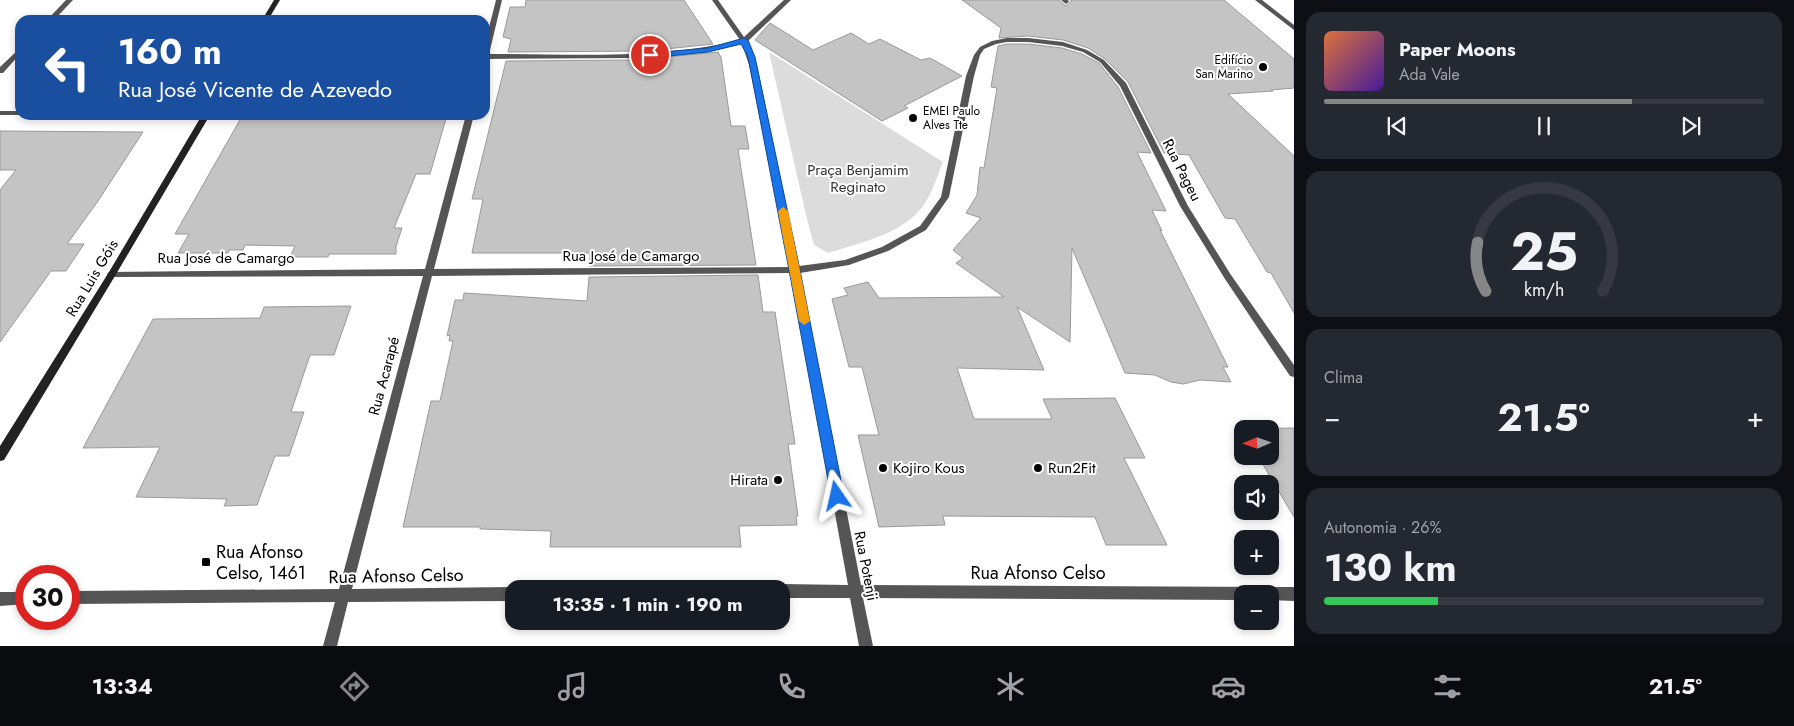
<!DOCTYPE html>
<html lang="pt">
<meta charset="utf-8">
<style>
:root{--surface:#171b24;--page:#242831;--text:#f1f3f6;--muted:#9ea1a6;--line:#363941;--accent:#858687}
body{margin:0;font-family:Jost,sans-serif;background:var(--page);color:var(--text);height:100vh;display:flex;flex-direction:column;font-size:19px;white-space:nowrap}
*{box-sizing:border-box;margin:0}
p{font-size:16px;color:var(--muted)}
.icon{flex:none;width:28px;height:28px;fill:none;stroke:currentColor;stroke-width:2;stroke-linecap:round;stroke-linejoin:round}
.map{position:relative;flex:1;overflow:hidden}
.drawer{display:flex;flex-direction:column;gap:12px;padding:12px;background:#0d0f14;width:500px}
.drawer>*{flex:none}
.banner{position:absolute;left:15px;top:15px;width:475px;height:105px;border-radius:15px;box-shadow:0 2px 8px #0003;background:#1a4fa0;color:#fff;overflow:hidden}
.needle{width:32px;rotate:268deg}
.buttons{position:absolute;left:1234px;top:420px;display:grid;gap:10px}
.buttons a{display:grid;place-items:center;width:45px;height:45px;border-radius:10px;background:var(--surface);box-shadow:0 2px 8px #0003;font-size:25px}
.speed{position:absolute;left:15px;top:565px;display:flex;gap:10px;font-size:25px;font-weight:700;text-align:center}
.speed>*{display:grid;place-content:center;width:65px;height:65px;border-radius:50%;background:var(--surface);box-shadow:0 2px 8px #0003;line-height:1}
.speed .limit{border:8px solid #d22;background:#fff;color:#111}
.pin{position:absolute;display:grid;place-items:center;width:42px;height:42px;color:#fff;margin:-21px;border:2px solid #fff;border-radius:50%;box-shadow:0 1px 5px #0007}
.me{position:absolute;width:55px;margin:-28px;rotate:349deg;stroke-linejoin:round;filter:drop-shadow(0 0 4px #0008)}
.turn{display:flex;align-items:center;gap:18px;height:105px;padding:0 20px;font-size:22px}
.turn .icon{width:65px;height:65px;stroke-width:2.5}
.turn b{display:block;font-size:35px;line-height:42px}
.big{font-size:38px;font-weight:700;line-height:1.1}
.drawer .tile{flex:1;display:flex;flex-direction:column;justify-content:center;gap:8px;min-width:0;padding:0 18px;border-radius:15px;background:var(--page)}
.drawer .dial{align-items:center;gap:0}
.dial svg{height:130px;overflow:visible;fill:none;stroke:var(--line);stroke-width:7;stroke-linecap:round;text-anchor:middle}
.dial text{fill:var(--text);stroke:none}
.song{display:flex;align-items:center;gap:15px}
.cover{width:60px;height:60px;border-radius:8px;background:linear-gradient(135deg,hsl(20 70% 55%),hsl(260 70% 35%))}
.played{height:5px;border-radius:2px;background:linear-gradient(90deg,var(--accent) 70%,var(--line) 70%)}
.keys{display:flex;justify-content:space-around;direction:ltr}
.heat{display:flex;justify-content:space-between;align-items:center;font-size:28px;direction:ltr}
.charge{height:8px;border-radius:4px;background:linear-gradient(90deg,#34c759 26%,var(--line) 0)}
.trip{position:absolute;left:505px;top:580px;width:285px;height:50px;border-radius:15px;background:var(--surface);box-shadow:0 2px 8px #0003;font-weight:700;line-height:50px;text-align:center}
.menu{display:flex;height:80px;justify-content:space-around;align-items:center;background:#090b0e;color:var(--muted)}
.menu .icon{width:35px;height:35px}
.menu .active{color:var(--accent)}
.menu b{font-size:22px;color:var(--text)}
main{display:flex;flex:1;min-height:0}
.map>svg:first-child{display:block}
.green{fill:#dcdcdc}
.building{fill:#c4c4c4;stroke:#999}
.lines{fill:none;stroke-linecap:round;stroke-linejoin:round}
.street{fill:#555;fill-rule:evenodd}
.secondary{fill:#222;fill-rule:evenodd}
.route{fill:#1a73e8;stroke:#114b97}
.slow{fill:#f59e0b}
.poi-dot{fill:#000;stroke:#fff;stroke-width:2}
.labels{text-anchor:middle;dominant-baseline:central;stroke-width:4;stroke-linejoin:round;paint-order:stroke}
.far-poi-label{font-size:12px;fill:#000;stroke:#fff;text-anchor:end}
.park-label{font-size:15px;fill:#333;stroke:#fff}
.street-label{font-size:15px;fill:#000;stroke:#fff}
.poi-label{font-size:15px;fill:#000;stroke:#fff;text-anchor:start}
.near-poi-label{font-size:18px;fill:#000;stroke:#fff;text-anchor:start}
.near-street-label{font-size:18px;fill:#000;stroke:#fff}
</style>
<main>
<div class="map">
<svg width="1294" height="646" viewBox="0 0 1294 646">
<rect width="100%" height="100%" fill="#fff"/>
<!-- green -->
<path class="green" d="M769,52L943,162C938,174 934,187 928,198C910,233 862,242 828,253L814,245L806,215Z"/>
<!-- building -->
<g class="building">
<path d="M526,0H684L713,44L647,51L508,52L511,39L503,37L510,7H525Z"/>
<path d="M962,0H1059L1066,6L1071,2L1070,0H1224L1294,59V88L1271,90L1273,91L1228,94L1294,156V313L1271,273L1267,272L1235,219L1225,218L1189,155L1164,153L1128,82L1105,59L1088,48L1063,40L1028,36L999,38L1001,28Z"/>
<path d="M770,23L813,50L851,33L869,44L880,39L921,60L930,58L962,76L904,106L908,108L882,121L755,40Z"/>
<path d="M1007,44H1028L1062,48L1082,54L1099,63L1118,87L1151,153L1137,152L1166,211L1152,210L1162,231L1160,230L1228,367H1223L1231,382L1200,380L1183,384L1171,382L1155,375L1125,373L1072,248L1070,342L1017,307L1044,370L957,368L974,419H1052L1043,399L1115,398L1145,458H1124L1167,545H1106L1095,517L943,516L945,525L879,527L858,435H879L862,367H849L832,299L848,295L844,288L868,282L879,298L1004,297L956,263L963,258L953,250L981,218L966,213L977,195L980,167L984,168L997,88L991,87L998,46Z"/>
<path d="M718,52L721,57L731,126H745L749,149H738L756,265L589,266L590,253H472L483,199H472L506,61L636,60Z"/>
<path d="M259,115H447L430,174H416L394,228H402L396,246V254H329L328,257H290L295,246L245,245L243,250H229L228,253H178L189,234H175L241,118H257Z"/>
<path d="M0,131L143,132L98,201L67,244H84L66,271H51L0,342V190L16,170H0Z"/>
<path d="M758,275L763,312H775L795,444H788L798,516H796L797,525L739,526L741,547H550L551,531L480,529V527H403L431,401H440L453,341H449L450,335L447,336L455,300H463L464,293L587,301L589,277Z"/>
<path d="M351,306L334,355H310L291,412H304L289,456H275L257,505L224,506L227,499L136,497L160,447L83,448L153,319L260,318L264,307Z"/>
<path d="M1294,428V517L1258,456H1270V429H1242V431L1241,429Z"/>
</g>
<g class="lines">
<!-- street -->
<g class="street">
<path d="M66,0H73L54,20H47Z"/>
<path d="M496,0H502L489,54C572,54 659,60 740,40L712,0H718L744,37L784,0H791L748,41L757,65L799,266L845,260L882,247L920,226L941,197L966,76L974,55L980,47L992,41L1007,38H1028L1063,42L1087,50L1104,60L1126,83L1188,206L1231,275L1294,365V377L1290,376L1225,279L1180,206L1120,86L1100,62L1083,52L1062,46L1028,42H1007L996,44L984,49L980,55L974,76L949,197L926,230L888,251L849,265L800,273L861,585L1294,587V601L1270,600V594H1242V600L863,598L873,646H859L850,598H781V589H775L776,586L781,584L848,585L791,273L432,276L352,589L514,587L517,589H514V601L348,602L337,646H323L335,602L69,604V591L339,589L423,276L112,277L107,274L109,272L425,269L466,115H474L434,269L790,267L749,65L742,44L708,52L636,58L485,59V43Z"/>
<path d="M1061,0H1068L1069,2L1066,4Z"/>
<path d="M1255,0H1262L1294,25V30Z"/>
<path d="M20,48V54L3,73H0V67Z"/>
<path d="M0,111H20L21,115H0Z"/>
<path d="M0,592H26V604L0,606Z"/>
</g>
<!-- secondary -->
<g class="secondary">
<path d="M274,0H280L268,20H262Z"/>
<path d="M202,115H210L115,276L4,460L0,461V446L109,272Z"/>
</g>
</g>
<!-- route -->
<path class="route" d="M744,38L748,40L755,57L800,270L844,496L842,501L837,502L833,501L831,496L789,270L748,57L741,44L708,52L650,58L646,55L650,53L708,48Z"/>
<!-- slow -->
<path class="slow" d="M783,207L788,211L810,321L804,325L799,321L778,211Z"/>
<!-- markers -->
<g class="poi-dot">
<circle cx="1263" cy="67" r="5"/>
<circle cx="913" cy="118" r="5"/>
<circle cx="883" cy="468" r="5"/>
<circle cx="1038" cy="468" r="5"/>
<circle cx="778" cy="480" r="5"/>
<rect x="201" y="557" width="10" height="10" rx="2.5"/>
</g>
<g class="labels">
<!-- far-poi labels -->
<g class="far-poi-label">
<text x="1253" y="60">Edifício<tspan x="1253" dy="14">San Marino</tspan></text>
<text x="923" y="111" text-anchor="start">EMEI Paulo<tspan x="923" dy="14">Alves Tte</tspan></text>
</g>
<!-- park labels -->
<g class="park-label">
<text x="858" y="170">Praça Benjamim<tspan x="858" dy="17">Reginato</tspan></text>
</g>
<!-- street labels -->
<g class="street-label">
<text transform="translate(1182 170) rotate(63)">Rua Pageu</text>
<text x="631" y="256">Rua José de Camargo</text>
<text x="226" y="258">Rua José de Camargo</text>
<text transform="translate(92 278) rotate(-59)">Rua Luis Góis</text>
<text transform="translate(384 376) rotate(-75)">Rua Acarapé</text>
<text transform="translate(866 566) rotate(79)">Rua Potenji</text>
</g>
<!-- poi labels -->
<g class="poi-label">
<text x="893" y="468">Kojiro Kous</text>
<text x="1048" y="468">Run2Fit</text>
<text x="768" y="480" text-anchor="end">Hirata</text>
</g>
<!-- near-poi labels -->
<g class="near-poi-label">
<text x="216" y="552">Rua Afonso<tspan x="216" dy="21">Celso, 1461</tspan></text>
</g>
<!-- near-street labels -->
<g class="near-street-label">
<text x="1038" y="573">Rua Afonso Celso</text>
<text transform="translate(396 576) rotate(-1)">Rua Afonso Celso</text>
</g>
</g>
</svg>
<div class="buttons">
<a><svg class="needle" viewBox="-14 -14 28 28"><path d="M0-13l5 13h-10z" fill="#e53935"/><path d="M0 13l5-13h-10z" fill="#9ea1a6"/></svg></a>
<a><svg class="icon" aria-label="sound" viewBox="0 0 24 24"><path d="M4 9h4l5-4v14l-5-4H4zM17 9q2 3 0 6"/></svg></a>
<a>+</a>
<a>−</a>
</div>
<div class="speed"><div class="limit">30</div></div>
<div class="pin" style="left:650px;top:55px;background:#d93025"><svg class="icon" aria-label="arrive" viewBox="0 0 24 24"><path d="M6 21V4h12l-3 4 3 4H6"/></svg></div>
<svg class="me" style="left:837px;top:496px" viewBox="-20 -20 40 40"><path d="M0-17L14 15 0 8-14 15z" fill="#1a73e8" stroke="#fff" stroke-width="4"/></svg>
<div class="trip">13:35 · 1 min · 190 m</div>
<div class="banner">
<div class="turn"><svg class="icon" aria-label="left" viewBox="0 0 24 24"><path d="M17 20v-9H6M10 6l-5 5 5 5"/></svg><div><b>160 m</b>Rua José Vicente de Azevedo</div></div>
</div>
</div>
<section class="drawer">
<div class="tile">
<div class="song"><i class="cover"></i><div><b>Paper Moons</b><p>Ada Vale</p></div></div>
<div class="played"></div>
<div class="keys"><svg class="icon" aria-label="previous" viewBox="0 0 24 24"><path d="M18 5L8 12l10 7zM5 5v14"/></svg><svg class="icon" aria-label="pause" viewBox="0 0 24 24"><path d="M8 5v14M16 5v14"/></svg><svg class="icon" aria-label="next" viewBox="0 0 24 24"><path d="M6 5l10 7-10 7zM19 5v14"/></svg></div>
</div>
<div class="tile dial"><svg viewBox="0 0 100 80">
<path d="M14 69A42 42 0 1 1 86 69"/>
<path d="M14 69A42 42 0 0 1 9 39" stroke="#858687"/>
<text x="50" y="56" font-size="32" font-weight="700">25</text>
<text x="50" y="72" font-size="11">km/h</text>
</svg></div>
<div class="tile"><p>Clima</p>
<div class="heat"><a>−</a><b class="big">21.5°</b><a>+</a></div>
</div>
<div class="tile"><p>Autonomia · 26%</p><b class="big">130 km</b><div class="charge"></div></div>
</section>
</main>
<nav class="menu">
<b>13:34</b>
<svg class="icon active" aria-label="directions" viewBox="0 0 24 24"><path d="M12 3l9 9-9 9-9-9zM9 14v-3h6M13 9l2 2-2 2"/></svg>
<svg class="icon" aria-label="music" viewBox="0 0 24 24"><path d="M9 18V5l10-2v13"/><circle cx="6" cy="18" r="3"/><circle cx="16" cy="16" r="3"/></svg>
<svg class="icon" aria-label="phone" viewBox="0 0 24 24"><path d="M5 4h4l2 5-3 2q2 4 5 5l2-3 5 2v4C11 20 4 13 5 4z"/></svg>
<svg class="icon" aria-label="climate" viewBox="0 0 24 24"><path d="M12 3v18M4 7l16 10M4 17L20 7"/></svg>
<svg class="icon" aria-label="car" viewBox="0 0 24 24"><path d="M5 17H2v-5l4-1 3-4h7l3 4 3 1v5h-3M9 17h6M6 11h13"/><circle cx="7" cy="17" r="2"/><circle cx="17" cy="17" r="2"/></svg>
<svg class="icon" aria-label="filters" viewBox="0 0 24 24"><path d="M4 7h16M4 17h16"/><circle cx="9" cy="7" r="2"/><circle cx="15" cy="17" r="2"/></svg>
<b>21.5°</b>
</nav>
